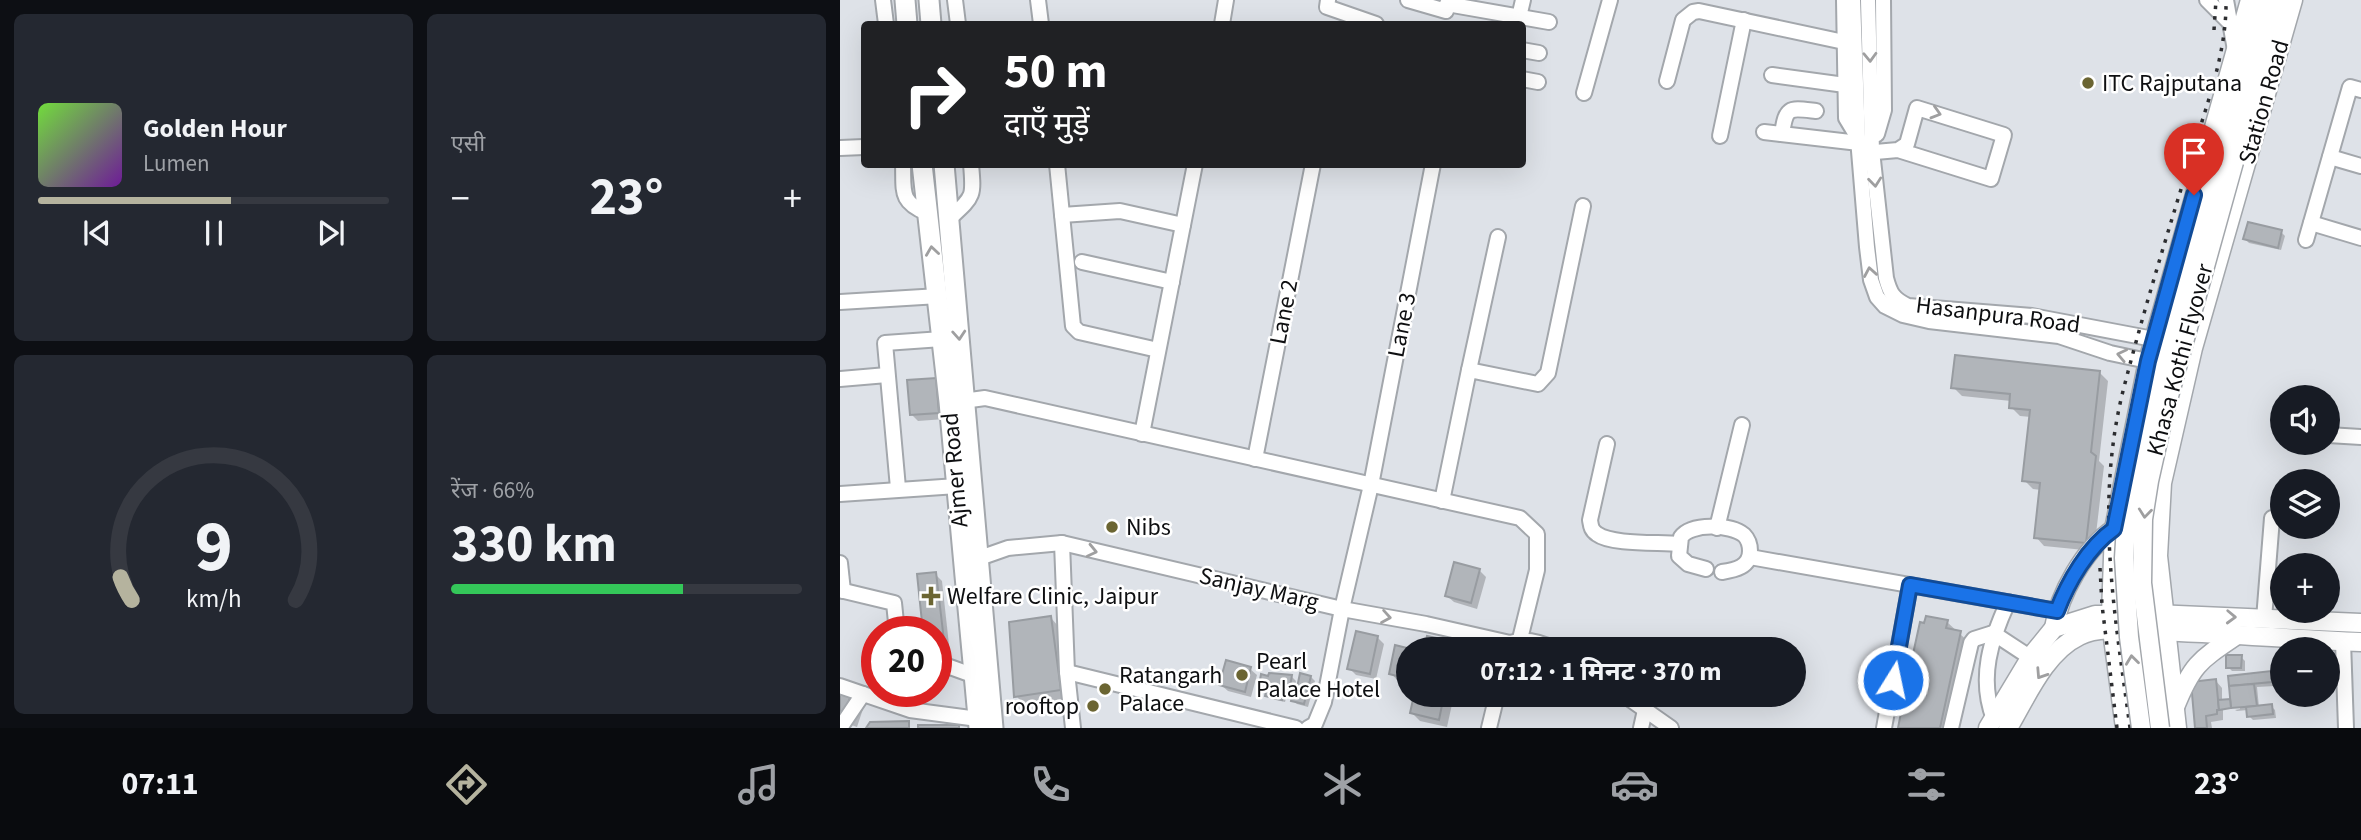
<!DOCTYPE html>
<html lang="hi">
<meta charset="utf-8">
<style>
:root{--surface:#171b24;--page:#242831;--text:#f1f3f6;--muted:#9ea1a6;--line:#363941;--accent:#b5b39e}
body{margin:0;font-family:"Source Sans 3","Noto Sans Devanagari",sans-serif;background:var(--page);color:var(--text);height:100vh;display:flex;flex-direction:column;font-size:26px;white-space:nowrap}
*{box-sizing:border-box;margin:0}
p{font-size:23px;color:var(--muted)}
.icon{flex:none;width:38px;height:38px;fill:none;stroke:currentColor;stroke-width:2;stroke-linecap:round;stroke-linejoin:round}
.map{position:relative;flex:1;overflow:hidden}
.details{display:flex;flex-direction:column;gap:14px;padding:14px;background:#0d0f14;width:840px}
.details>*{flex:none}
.top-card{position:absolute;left:21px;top:21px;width:665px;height:147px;border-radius:7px;box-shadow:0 7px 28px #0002;background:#202124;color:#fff;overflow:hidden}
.tools{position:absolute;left:1430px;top:385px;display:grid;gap:14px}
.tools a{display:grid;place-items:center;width:70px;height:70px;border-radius:50%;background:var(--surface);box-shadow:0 7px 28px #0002;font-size:35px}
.speed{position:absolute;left:21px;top:616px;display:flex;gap:14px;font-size:35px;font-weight:700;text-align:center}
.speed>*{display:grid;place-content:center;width:91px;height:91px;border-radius:50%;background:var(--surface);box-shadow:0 7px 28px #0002;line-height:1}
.speed .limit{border:10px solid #d22;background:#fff;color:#111}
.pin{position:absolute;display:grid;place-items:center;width:60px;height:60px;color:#fff;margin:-72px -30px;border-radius:50% 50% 50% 0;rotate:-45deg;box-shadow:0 0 7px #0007}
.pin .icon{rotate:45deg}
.me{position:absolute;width:77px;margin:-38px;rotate:10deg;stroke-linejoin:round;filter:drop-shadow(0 0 5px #0008)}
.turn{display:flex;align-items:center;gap:24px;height:147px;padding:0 28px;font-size:32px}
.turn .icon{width:91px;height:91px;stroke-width:2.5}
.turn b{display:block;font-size:49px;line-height:60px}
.big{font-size:52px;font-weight:700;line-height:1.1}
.details .tile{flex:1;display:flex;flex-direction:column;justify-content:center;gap:10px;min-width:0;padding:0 24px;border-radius:10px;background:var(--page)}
.details .dial{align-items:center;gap:0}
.dial svg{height:182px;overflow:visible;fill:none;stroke:var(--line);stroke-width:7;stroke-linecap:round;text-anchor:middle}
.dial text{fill:var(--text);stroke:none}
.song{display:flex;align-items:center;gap:21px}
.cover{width:84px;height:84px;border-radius:10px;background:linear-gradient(135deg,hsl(100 70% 55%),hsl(280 70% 35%))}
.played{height:7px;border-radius:4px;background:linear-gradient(90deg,var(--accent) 55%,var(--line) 55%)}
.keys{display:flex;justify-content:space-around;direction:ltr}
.heat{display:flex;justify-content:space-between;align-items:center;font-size:38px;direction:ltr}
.charge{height:10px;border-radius:5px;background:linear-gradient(90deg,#34c759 66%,var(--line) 0)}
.details .tiles{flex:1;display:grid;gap:14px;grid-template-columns:repeat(2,1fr)}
.trip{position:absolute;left:556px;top:637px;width:410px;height:70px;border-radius:35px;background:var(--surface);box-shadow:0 7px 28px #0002;font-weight:700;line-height:70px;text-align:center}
.tabs{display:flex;height:112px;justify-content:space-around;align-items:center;background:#090b0e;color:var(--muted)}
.tabs .icon{width:49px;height:49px}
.tabs .active{color:var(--accent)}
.tabs b{font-size:32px;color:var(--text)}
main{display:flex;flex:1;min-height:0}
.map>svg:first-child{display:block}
.shadow{fill:#0003}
.building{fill:#b1b5ba;stroke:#989ca1;stroke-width:2}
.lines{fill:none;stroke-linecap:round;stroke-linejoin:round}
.minor-casing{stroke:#a3a7ac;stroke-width:18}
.major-casing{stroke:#a3a7ac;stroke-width:21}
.highway-casing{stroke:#a3a7ac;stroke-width:23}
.minor{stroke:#fff;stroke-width:14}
.major{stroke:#fff;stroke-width:18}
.highway{stroke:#fff;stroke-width:19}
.rail{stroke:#2c2d30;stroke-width:3.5;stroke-dasharray:3.5 7;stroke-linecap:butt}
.major-bridge-casing{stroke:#a3a7ac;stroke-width:21;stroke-linecap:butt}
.major-bridge{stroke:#fff;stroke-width:18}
.oneway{stroke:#9f9fa0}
.route-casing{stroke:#114b97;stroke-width:18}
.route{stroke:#1a73e8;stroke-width:12}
.poi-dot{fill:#6b6532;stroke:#fff;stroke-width:2.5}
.labels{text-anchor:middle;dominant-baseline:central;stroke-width:5;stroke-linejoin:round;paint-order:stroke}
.poi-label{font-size:24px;fill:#0e0f11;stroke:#fff;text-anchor:start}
.street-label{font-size:24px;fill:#0e0f11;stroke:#fff}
</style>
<main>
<section class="details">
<div class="tiles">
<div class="tile">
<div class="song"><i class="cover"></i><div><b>Golden Hour</b><p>Lumen</p></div></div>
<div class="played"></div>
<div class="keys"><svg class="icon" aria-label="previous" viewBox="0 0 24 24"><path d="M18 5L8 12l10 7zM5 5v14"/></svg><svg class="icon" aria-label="pause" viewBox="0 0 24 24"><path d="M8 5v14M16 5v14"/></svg><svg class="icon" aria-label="next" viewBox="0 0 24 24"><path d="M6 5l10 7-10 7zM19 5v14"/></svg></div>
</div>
<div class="tile"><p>एसी</p>
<div class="heat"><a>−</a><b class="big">23°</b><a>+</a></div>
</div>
<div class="tile dial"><svg viewBox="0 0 100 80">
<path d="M14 69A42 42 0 1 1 86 69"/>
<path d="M14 69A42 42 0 0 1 9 59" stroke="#b5b39e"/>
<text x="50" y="56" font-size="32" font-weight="700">9</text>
<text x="50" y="72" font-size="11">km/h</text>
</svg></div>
<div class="tile"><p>रेंज · 66%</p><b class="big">330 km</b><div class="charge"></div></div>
</div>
</section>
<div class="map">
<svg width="1521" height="728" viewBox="0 0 1521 728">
<rect width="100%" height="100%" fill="#dee2e8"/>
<!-- shadow -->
<g class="shadow">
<path d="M1441,232L1445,236L1441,250L1409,243L1405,239Z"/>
<path d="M1259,372L1268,381L1259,461L1264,466L1254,551L1204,546L1196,537L1201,490L1193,489L1184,480L1191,417L1180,416L1171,407V401L1122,396L1113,387Z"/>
<path d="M96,380L102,386L105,419L78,421L71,414Z"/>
<path d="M616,564L640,571L646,577L637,609L614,602L607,596Z"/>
<path d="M95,574L102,581L111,663L96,659Z"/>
<path d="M211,618L219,627L229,698L185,705L176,696Z"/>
<path d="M1107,622L1133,646L1115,728H1060L1069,684L1058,674Z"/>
<path d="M537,637L544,644L536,679L516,675L509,668Z"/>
<path d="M569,650V683L557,680L551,673Z"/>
<path d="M1401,657L1405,661V671H1392L1388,667Z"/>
<path d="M410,669L417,675L411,697L388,691L381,685Z"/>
<path d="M1430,673L1434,677L1435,686L1417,687L1419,707L1431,706L1435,710L1436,718L1413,720L1409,716L1408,710L1397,711L1395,710L1400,709V706L1383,707V720L1371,722L1372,728H1357L1376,681L1382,688V702L1392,701L1390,677Z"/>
<path d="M452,677L456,681L454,689L458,690L471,677L475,681L468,707L457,704L453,700L455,690L449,688L445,702L431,699L427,695L429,684L422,680Z"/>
<path d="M0,693L10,696L23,709L17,727L0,721Z"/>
<path d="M575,695H614L607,727L580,721L572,713Z"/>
</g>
<!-- building -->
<g class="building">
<path d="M1408,222L1442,230L1438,248L1403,239Z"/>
<path d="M1115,355L1260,371L1251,452L1256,456L1246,543L1194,538L1200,483L1182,481L1190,410L1169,408L1170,394L1111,388Z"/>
<path d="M96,378L99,413L70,415L67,380Z"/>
<path d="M614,562L640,569L631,603L605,596Z"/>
<path d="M96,572L106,658L96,655V632H83L77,574Z"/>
<path d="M211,616L221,690L174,697L169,622Z"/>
<path d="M1086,616L1108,620L1106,628L1121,631L1100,728H1058L1068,677L1056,674L1061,652L1073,654L1080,622L1084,623Z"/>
<path d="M516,631L538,636L530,674L507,669Z"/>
<path d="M587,636L616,642L614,649H584Z"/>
<path d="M555,645L571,649H569V679L549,674Z"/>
<path d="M1386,655H1402L1401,668H1386Z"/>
<path d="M386,660L411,667L405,692L379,685Z"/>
<path d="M1431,671L1432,682L1389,686L1388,676Z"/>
<path d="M429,673L452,675L450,687L445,686L442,700L425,696L428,682L420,680L421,674L428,676Z"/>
<path d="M460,673L471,676L464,704L451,701L454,687L457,688Z"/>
<path d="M1376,679L1379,710H1377V714L1366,716L1367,728H1355L1351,682Z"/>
<path d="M1414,684L1417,706L1391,708L1389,686Z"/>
<path d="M0,691L11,695L4,715L0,714Z"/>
<path d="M574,695H604L599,720L570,713Z"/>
<path d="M1390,699L1391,708L1379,710L1378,700Z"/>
<path d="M1432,704L1433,714L1407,717L1406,707Z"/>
<path d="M69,721V728H26L30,722Z"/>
<rect x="78" y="725" width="41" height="3"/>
</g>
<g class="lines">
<defs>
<g id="minor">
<path d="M43,0L46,24"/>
<path d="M115,0L118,24"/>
<path d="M198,0L201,24"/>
<path d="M488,0L487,7L536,24"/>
<path d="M568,0L606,11"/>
<path d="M1004,0L1006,118L1018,138"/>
<path d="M1013,0L1018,139L1027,247L1031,280L1037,297L1045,306L1063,315L1089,321L1219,336L1270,353L1317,363"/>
<path d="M1028,0L1032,151L1046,278C1050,293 1053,299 1068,306L1192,316L1324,341"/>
<path d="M1367,0L1390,23"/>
<path d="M1386,0L1395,50"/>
<path d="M607,4L709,22"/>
<path d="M679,17L683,0"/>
<path d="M382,24L386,0"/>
<path d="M682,50L699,53"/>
<path d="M932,75L1005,85"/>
<path d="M682,79L698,82"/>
<path d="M827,81L843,20L853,12L859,11L1004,42"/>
<path d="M744,93L770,0"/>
<path d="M924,132L1019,143"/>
<path d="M942,134C946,106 949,108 976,111"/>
<path d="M1037,134L1044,110L1043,0"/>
<path d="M880,136L904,20"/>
<path d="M0,148L24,147"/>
<path d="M1024,153L1058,150L1151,179L1164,135L1077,108L1067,144L1058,150"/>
<path d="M1490,157L1521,166"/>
<path d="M63,164C64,191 59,202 87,213"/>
<path d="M217,164L233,326L239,332L318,350"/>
<path d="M222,215L280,211L343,225"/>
<path d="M110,218C134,196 134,197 131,164"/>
<path d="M1471,223L1521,238"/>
<path d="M1466,240L1510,87L1521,90"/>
<path d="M242,262L332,282"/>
<path d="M0,302L99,296"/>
<path d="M629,370L658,237"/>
<path d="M0,379L47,375"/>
<path d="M123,401L145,398L680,518L697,534V570L680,639"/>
<path d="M302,434L355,164"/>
<path d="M1488,435L1521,437"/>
<path d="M767,444L750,520C751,526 751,530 757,534C772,545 819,542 839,544"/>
<path d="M415,459L473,164"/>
<path d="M58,488L45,343L102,339"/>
<path d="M0,494L117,486"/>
<path d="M602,501L629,370L698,384L708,373L743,206"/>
<path d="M877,528L902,425"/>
<path d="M222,543L227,672L233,728"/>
<path d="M910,557L1217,611"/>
<path d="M131,561L168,548L222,543L502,609L586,624L670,643C685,638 700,642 714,649"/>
<path d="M0,563L3,591"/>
<path d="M866,569L848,564L839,556L841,537C851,523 890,524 904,535C908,539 910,545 910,551C910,567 895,570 882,572"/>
<path d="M0,590L54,603L57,632"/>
<path d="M1424,619L1432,518"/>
<path d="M1153,633L1191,658"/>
<path d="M1503,641L1506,728"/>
<path d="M96,662L135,676"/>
<path d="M227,672L456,728"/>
<path d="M0,686L70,710L138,719"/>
<path d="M784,695L831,728"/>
<path d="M1154,719C1138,678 1151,639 1168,602"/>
<path d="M0,728L23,694"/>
<path d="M468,728L475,724L484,702L502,609L531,485L593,164"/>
<path d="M649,728L657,695"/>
<path d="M801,728L805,710"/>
<path d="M1044,728L1070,585"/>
<path d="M1111,728L1131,643L1134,639L1153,633"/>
</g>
<g id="major">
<path d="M1396,155L1439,0"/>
<path d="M1378,161L1423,0"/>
<path d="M1315,614L1521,623"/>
<path d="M1271,615L1274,529L1308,361L1410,0"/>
<path d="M1214,628C1219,594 1245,548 1274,529"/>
<path d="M1272,630L1285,728"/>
<path d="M1335,707C1352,664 1360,660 1397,635"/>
<path d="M1148,728L1192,655L1214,628L1255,615H1283"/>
<path d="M1168,728C1186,698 1205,652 1239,636C1260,625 1289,630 1313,631C1382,633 1452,639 1521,642"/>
<path d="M1337,728L1318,556L1322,483L1353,348L1453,0"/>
</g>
<g id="highway">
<path d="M65,0L67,24"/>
<path d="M89,0L91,24"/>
<path d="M82,164L109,402L139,728"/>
<path d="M104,164L153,728"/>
</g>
</defs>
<!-- minor casing -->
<use href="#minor" class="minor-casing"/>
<!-- major casing -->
<use href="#major" class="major-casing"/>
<!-- highway casing -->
<use href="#highway" class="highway-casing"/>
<!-- minor -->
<use href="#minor" class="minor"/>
<!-- major -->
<use href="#major" class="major"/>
<!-- highway -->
<use href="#highway" class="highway"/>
<!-- rail -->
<g class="rail">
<path d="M1374,30L1376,0"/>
<path d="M1260,568L1262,605L1277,728"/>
<path d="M1290,728C1275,615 1255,509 1282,395C1302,316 1326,238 1350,160C1365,109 1387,54 1386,0"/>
</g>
<defs>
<g id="major-bridge">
<path d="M1301,728L1289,637L1284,558L1287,510L1304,434L1378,161"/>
<path d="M1320,728L1302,583L1303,519L1309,481L1324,414L1394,162"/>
</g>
</defs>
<!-- major-bridge casing -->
<use href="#major-bridge" class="major-bridge-casing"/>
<!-- major-bridge -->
<use href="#major-bridge" class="major-bridge"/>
</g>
<!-- one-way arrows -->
<defs><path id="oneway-chevron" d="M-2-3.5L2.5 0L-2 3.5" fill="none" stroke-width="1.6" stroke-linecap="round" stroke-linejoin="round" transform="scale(1.75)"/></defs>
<g class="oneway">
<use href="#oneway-chevron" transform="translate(1030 57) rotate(88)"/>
<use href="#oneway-chevron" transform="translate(1096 113) rotate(17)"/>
<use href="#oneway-chevron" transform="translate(1035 182) rotate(84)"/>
<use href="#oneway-chevron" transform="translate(92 251) rotate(-98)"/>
<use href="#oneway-chevron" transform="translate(1030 272) rotate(-100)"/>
<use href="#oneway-chevron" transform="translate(119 335) rotate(86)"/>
<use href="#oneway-chevron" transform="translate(1282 355) rotate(-168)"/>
<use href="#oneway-chevron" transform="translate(1305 513) rotate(96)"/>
<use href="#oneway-chevron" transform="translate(252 551) rotate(13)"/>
<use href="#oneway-chevron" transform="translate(546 617) rotate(10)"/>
<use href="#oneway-chevron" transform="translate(1391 617) rotate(2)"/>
<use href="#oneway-chevron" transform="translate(1292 660) rotate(-97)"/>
<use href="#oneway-chevron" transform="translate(1201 674) rotate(123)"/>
</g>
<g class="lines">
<defs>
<path id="route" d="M1053,680L1070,585L1217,611C1228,582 1248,547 1274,529L1308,361L1354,195"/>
</defs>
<!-- route casing -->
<use href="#route" class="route-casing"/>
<!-- route -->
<use href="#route" class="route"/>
</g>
<!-- markers -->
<g class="poi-dot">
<circle cx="1248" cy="83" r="7"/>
<circle cx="272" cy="527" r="7"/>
<path d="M87.5 585.5h7v7h7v7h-7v7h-7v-7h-7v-7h7z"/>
<circle cx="402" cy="675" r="7"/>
<circle cx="265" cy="689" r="7"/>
<circle cx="253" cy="706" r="7"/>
</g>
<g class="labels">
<!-- poi labels -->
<g class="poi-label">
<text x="1262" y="83">ITC Rajputana</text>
<text x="286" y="527">Nibs</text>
<text x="107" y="596">Welfare Clinic, Jaipur</text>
<text x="416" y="661">Pearl<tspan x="416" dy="28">Palace Hotel</tspan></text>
<text x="279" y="675">Ratangarh<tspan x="279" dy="28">Palace</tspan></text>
<text x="239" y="706" text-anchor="end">rooftop</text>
</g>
<!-- street labels -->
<g class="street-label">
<text transform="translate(1424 102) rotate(-74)">Station Road</text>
<text transform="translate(444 312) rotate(-79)">Lane 2</text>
<text transform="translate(1158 315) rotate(7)">Hasanpura Road</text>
<text transform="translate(562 325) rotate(-79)">Lane 3</text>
<text transform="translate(1340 360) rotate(-75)">Khasa Kothi Flyover</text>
<text transform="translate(115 470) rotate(-95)">Ajmer Road</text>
<text transform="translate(419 589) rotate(13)">Sanjay Marg</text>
</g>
</g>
</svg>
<div class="tools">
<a><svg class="icon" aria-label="sound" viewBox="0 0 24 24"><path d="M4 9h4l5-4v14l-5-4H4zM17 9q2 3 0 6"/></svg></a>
<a><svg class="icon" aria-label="layers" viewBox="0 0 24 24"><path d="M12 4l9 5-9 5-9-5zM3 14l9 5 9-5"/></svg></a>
<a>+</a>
<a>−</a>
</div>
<div class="speed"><div class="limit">20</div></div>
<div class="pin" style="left:1354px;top:195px;background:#d93025"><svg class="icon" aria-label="arrive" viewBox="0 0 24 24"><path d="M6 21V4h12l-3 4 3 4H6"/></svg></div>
<svg class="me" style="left:1053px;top:680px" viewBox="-20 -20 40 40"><circle r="17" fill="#1a73e8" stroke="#fff" stroke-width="3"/><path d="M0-11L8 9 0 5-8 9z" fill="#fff"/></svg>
<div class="trip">07:12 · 1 मिनट · 370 m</div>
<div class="top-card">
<div class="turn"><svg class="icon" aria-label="right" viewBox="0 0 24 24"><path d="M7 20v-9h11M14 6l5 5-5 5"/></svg><div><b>50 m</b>दाएँ मुड़ें</div></div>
</div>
</div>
</main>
<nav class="tabs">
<b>07:11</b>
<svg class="icon active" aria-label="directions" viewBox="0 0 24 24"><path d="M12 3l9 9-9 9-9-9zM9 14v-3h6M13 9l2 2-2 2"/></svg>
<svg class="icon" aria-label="music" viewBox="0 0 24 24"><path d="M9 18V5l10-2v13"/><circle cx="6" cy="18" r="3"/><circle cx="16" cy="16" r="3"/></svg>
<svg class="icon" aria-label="phone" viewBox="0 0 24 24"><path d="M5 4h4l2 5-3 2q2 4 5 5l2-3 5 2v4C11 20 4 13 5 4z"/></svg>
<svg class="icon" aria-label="climate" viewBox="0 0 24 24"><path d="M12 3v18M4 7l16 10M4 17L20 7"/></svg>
<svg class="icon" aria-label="car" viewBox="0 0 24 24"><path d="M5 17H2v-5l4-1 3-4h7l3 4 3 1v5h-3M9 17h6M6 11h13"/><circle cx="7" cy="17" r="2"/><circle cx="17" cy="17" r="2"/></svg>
<svg class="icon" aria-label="filters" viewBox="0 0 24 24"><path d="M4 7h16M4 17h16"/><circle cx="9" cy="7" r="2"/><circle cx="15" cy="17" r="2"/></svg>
<b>23°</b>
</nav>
